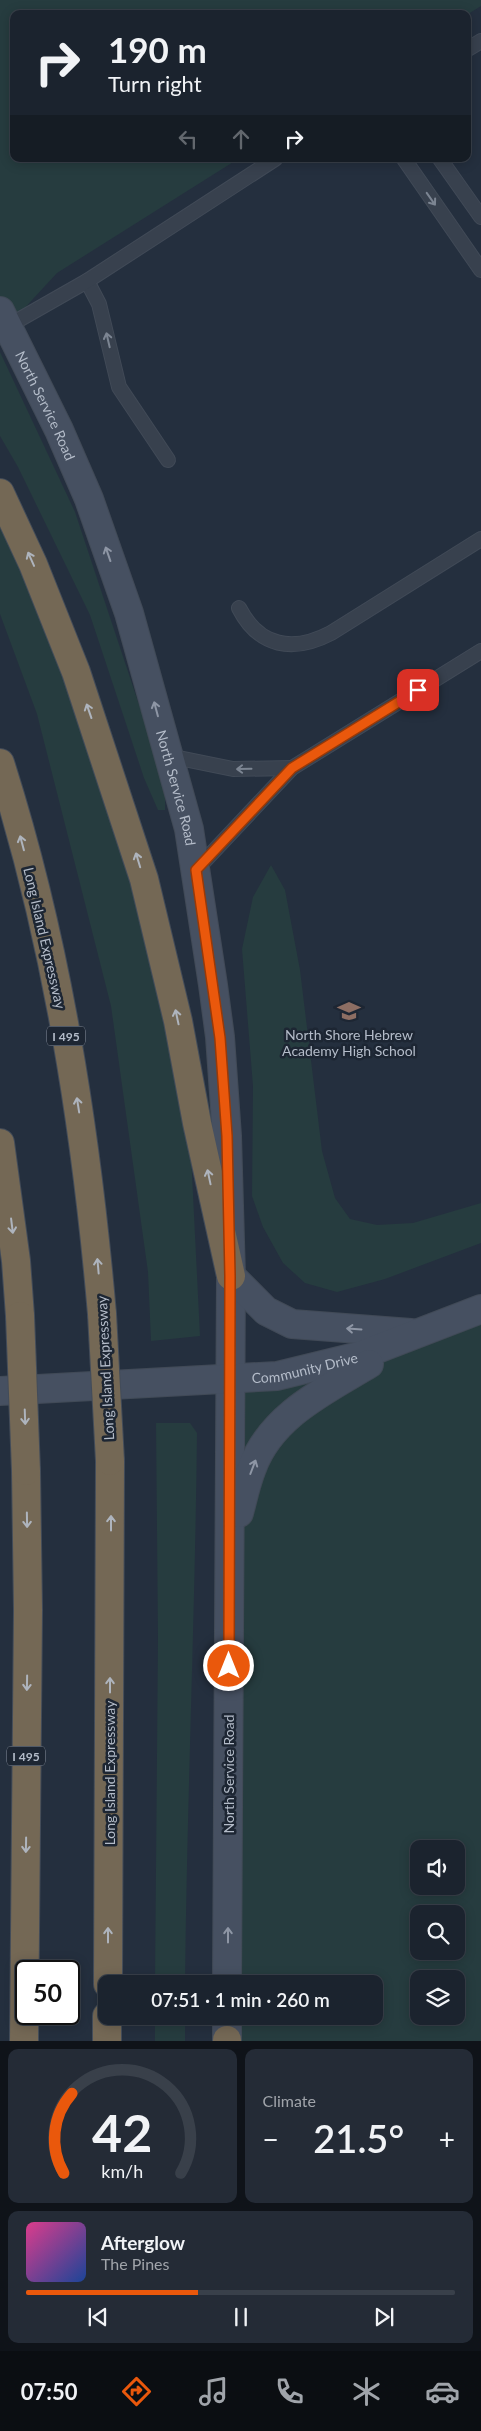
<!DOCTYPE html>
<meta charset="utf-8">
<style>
:root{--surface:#1b232e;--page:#242b36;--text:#f1f3f6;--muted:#a0a4aa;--line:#39404a;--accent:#ea580c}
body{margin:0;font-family:Lato,sans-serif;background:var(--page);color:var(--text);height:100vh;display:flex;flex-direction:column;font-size:19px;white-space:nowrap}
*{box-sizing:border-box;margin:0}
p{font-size:16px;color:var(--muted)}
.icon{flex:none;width:28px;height:28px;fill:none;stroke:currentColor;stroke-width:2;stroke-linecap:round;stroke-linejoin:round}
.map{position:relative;height:2041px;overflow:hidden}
.panel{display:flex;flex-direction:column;gap:8px;padding:8px;background:#0f1319;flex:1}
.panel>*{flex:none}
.guide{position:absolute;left:10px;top:10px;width:461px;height:152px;border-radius:10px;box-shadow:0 2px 12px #0003,0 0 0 1px var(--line);background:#1b232e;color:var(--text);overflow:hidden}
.fabs{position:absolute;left:410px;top:1840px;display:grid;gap:10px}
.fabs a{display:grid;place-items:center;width:55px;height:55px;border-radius:10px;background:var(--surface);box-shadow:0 2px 12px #0003,0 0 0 1px var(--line);font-size:25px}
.speed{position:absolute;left:15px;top:1960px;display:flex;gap:10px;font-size:25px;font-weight:700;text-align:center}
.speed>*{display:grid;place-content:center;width:65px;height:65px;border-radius:50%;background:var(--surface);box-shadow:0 2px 12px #0003,0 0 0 1px var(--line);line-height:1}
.speed .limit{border:2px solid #111;border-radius:8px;background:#fff;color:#111}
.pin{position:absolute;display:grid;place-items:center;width:42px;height:42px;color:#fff;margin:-21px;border-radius:10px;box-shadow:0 2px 8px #0006}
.me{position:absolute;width:55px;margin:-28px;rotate:0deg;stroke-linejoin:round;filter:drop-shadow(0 0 4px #0008)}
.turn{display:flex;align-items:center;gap:18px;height:105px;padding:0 15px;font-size:22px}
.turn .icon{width:65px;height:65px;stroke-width:2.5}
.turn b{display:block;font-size:35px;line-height:42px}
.lanes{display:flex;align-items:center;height:48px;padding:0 15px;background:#0003;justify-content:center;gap:25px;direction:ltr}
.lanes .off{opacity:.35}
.big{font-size:38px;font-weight:600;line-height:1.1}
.panel .card{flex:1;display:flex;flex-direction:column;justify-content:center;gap:8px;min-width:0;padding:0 18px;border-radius:10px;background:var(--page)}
.panel .dial{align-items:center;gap:0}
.dial svg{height:130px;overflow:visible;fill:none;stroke:var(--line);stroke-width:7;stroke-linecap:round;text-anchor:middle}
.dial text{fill:var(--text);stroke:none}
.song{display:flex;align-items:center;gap:15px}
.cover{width:60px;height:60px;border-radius:8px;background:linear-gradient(135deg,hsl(330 70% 55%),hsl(220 70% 35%))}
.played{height:5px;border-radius:2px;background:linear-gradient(90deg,var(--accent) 40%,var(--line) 40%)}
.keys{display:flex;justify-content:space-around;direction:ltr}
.heat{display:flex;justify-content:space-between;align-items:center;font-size:28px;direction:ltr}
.panel .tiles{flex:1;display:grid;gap:8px;grid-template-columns:1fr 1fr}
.card:last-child{grid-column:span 2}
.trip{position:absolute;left:98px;top:1975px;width:285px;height:50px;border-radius:10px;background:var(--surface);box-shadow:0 2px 12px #0003,0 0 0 1px var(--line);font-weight:600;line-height:50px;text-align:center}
.tab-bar{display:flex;height:80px;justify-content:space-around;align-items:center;background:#0b0e12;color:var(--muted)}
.tab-bar .icon{width:35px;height:35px}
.tab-bar .on{color:var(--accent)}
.tab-bar b{font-size:22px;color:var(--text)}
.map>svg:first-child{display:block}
.green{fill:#263c3f;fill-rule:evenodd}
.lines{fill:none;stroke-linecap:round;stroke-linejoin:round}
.service-casing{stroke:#414a57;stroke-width:16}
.secondary-casing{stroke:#414a57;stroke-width:30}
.motorway-casing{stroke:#434c59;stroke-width:30}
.service{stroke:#38414e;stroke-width:14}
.secondary{stroke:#465061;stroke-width:28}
.motorway{stroke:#746855;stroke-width:28}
.motorway-bridge-casing{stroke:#434c59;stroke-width:30;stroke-linecap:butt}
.motorway-bridge{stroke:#746855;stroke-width:28}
.oneway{stroke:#7c8592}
.oneway2{stroke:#8e96a5}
.oneway3{stroke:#aeb4bd}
.route-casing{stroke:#983908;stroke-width:12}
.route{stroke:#ea580c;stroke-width:9}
.labels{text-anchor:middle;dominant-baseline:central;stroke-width:5;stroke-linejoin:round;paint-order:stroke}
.shield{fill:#1d2633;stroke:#878f9c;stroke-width:1}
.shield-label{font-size:12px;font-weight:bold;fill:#b4bcc9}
.street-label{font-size:14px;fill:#b4bcc9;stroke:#1d2633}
.poi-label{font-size:14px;fill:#b4bcc9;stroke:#1d2633}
</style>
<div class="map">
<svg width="481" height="2041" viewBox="0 0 481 2041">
<rect width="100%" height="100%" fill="#242f3e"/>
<!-- green -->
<g class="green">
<path d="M0,0H481V6L468,14H14V159H238L57,273L8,326L0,311Z"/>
<path d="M0,352L75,512L165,783V810H158L144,778L90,615L18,467L0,436Z"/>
<path d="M0,515L68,673L130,858L166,1011L191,1154L200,1336L151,1341L148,1272L111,1006L37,714L0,614Z"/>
<path d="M271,865L285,890L300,970L322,1151L335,1198L350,1219L377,1225L413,1223L481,1203V1243L385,1279L337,1292L305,1283L283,1263L263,1227L252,1196L253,1086L242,949L253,897Z"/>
<path d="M481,1309V2041H227V2016H374V1984H227L230,1380ZM419,1849H456V1886H419ZM419,1914H456V1951H419ZM419,1979H456V2016H419Z"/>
<path d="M156,1423H190L197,1433C195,1616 187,1800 185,1984H155L158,1638Z"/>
<rect x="155" y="2016" width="30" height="25"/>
</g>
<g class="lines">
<defs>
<g id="service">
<path d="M468,49L481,41"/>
<path d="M404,159L481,270"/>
<path d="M440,159L481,217"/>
<path d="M87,281L99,304L119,387L168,460"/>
<path d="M8,326L87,281L275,159"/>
<path d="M239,608C259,647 293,653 331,633L481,539"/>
<path d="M169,756L233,769L292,768"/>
<path d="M196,870L292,768L481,651"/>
</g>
<g id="secondary">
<path id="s1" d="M0,311L59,430L89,499L129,613L189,829L213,985L220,1037L227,1136L231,1276L227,1984"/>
<path d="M231,1276L266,1311L292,1324L411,1333"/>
<path id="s2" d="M0,1391L277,1376L359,1356L481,1309"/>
<path d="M239,1513C243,1498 246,1483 252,1468C271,1416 324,1391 369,1364"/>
<path d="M227,2041V2016"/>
</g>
<g id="motorway">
<path d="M0,493L33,564L76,672L144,879L178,1021L197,1123L231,1276"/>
<path d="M0,763C57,942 86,1129 102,1314"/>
<path d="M0,1143L16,1261L20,1316"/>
<path d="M108,1984L110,1461"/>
<path d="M24,2041L28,1610L26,1471"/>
<path d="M107,2041V2016"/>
<path d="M227,2041V2040"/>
</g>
</defs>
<!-- service casing -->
<use href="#service" class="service-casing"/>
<!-- secondary casing -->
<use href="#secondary" class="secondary-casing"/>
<!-- motorway casing -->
<use href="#motorway" class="motorway-casing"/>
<!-- service -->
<use href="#service" class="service"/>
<!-- secondary -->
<use href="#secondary" class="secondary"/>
<!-- motorway -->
<use href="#motorway" class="motorway"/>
<defs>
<g id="motorway-bridge">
<path d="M102,1314L110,1461"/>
<path d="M20,1316L26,1471"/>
</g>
</defs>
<!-- motorway-bridge casing -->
<use href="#motorway-bridge" class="motorway-bridge-casing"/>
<!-- motorway-bridge -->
<use href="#motorway-bridge" class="motorway-bridge"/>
</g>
<!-- one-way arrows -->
<defs><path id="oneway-shaft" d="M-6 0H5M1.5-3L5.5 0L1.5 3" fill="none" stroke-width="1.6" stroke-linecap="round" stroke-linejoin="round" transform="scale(1.25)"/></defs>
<g class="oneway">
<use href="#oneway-shaft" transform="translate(431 199) rotate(55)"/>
<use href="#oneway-shaft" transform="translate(108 340) rotate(-103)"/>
<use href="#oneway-shaft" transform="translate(244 769) rotate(179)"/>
</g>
<g class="oneway2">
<use href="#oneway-shaft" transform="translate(108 554) rotate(-109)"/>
<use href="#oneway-shaft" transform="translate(156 709) rotate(-105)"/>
<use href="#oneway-shaft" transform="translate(354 1329) rotate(-176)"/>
<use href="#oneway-shaft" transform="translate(253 1467) rotate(-69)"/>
<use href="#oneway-shaft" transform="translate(228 1935) rotate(-90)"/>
</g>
<g class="oneway3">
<use href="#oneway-shaft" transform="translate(31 559) rotate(-114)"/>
<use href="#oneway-shaft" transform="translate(89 711) rotate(-109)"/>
<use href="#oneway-shaft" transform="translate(22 843) rotate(-105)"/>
<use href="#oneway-shaft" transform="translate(138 860) rotate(-107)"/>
<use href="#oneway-shaft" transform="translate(177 1017) rotate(-102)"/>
<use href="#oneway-shaft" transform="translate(78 1105) rotate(-99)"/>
<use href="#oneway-shaft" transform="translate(209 1177) rotate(-102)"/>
<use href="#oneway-shaft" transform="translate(12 1226) rotate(83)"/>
<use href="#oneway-shaft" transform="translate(98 1266) rotate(-95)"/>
<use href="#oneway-shaft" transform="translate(25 1417) rotate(88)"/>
<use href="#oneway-shaft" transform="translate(27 1520) rotate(89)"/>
<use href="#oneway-shaft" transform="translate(111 1523) rotate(-90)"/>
<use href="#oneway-shaft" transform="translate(27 1683) rotate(91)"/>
<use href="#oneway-shaft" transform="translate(110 1685) rotate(-90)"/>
<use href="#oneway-shaft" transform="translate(26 1845) rotate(91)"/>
<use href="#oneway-shaft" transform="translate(108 1935) rotate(-90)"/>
</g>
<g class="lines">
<defs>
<path id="route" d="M229,1666L230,1276L227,1136L220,1038L196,870L292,768L418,690"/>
</defs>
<!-- route casing -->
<use href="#route" class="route-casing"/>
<!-- route -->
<use href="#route" class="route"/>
</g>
<!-- icons -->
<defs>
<symbol id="school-bare" viewBox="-9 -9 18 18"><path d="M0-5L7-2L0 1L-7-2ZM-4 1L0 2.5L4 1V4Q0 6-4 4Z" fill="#8d6e63" stroke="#1d2633" stroke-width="2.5" paint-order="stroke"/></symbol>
</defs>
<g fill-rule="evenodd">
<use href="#school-bare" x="333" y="995" width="32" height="32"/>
</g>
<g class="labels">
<!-- shield labels -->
<g class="shield">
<rect x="47" y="1026.5" width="38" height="19" rx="4"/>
<rect x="7" y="1746.5" width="38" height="19" rx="4"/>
</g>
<g class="shield-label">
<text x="66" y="1036">I 495</text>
<text x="26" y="1756">I 495</text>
</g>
<!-- street labels -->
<g class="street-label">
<text stroke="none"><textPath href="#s1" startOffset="105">North Service Road</textPath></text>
<text stroke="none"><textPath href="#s1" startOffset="510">North Service Road</textPath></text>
<text transform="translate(45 938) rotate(77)">Long Island Expressway</text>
<text stroke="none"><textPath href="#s2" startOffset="306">Community Drive</textPath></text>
<text transform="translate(105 1368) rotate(-93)">Long Island Expressway</text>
<text transform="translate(109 1773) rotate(-90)">Long Island Expressway</text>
<text transform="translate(228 1774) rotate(-90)">North Service Road</text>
</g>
<!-- poi labels -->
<g class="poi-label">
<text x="349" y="1034">North Shore Hebrew<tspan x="349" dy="16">Academy High School</tspan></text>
</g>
</g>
</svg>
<div class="fabs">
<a><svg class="icon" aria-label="sound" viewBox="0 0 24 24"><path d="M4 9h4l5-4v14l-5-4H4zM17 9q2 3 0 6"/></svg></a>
<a><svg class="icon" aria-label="search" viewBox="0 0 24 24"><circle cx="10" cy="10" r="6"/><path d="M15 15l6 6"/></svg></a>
<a><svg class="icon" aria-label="layers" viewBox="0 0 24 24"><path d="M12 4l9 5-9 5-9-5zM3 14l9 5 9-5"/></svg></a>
</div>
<div class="speed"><div class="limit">50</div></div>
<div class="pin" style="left:418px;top:690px;background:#d93025"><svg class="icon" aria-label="arrive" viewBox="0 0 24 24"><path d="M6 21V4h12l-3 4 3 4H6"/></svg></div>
<svg class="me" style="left:229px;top:1666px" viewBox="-20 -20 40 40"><circle r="17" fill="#ea580c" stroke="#fff" stroke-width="3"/><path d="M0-11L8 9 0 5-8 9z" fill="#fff"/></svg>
<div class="trip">07:51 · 1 min · 260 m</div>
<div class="guide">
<div class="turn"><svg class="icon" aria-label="right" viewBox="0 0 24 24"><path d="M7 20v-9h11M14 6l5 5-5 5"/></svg><div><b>190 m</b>Turn right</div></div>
<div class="lanes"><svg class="icon off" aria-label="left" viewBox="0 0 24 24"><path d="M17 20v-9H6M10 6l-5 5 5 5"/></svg><svg class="icon off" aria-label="ahead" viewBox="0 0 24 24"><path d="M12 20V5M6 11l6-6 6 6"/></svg><svg class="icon" aria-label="right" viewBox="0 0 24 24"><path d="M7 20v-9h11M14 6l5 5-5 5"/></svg></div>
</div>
</div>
<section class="panel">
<div class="tiles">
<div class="card dial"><svg viewBox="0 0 100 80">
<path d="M14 69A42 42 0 1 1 86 69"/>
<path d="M14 69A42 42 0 0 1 19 20" stroke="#ea580c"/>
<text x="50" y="56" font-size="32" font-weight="700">42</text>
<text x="50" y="72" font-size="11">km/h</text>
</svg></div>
<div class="card"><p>Climate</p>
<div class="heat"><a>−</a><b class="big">21.5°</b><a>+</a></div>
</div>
<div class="card">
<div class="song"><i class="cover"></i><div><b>Afterglow</b><p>The Pines</p></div></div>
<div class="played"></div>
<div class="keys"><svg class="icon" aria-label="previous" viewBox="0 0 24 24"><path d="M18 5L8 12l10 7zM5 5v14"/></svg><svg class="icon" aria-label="pause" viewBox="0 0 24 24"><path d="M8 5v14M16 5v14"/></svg><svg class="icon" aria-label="next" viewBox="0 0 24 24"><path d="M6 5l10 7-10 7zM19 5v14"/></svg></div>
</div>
</div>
</section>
<nav class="tab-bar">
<b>07:50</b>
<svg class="icon on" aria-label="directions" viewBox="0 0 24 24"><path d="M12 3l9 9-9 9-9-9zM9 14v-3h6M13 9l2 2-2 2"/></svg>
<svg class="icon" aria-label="music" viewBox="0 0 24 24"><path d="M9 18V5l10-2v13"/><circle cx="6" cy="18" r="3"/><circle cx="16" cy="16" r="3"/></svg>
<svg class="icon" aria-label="phone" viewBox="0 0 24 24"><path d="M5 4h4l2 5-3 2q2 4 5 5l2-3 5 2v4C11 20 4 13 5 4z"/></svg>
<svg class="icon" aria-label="climate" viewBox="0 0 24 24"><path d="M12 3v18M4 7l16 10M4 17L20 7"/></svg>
<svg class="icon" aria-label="car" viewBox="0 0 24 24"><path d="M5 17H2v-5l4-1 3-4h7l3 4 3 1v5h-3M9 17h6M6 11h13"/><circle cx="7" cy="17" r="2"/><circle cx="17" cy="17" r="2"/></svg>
</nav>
